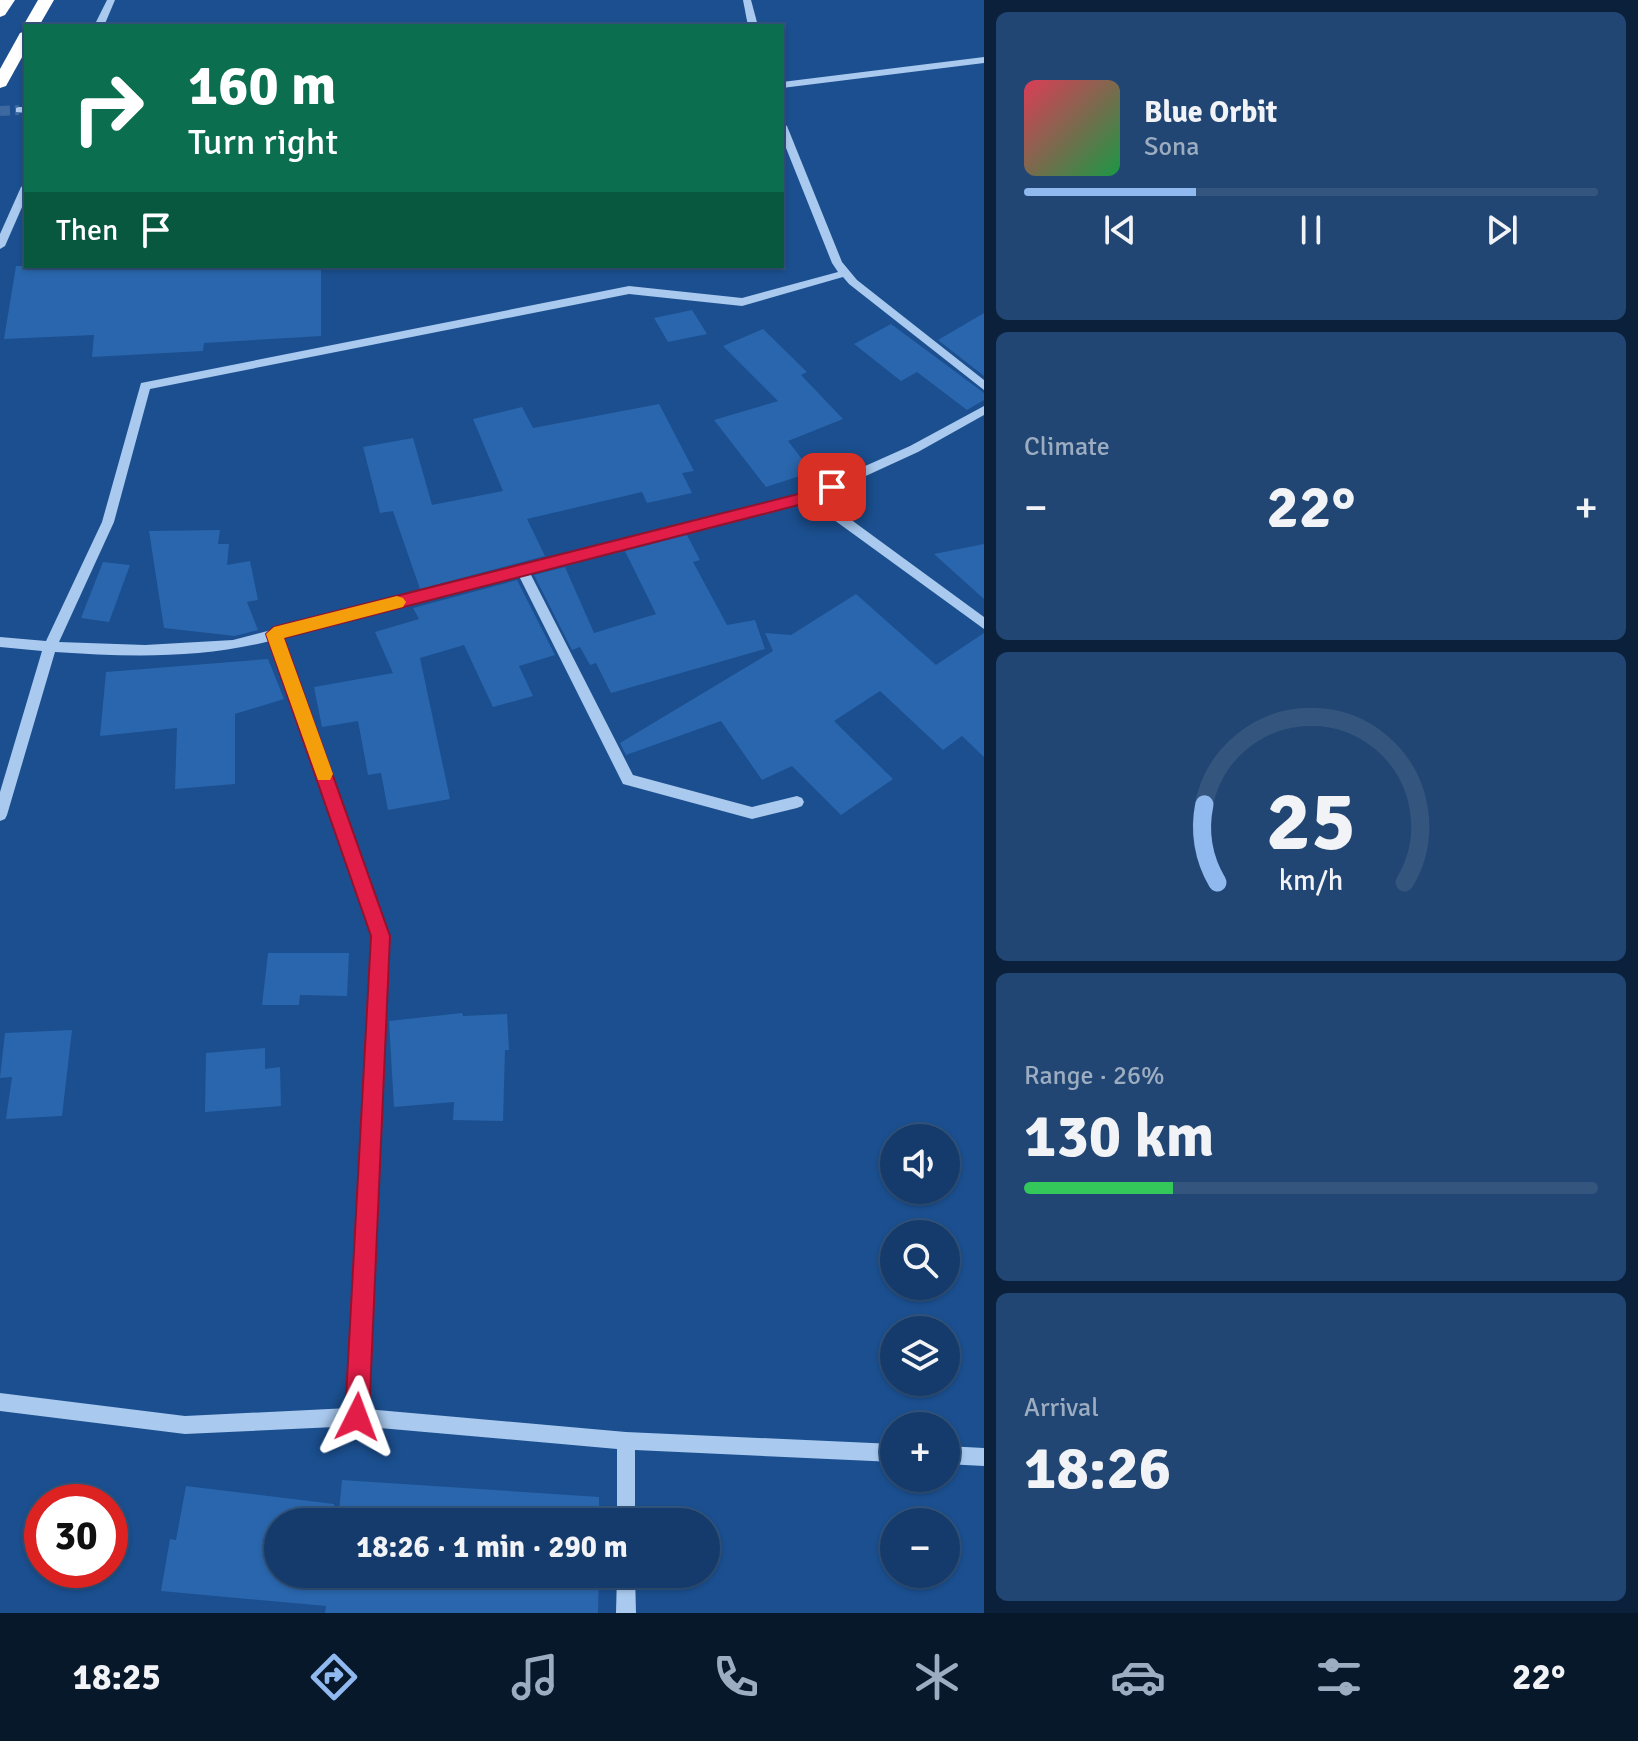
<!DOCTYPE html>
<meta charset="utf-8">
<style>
:root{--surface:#143b6b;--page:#214673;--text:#f1f3f6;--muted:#9dadc1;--line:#33557e;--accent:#90b9f0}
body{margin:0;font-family:Signika,sans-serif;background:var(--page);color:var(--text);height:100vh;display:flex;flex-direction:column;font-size:30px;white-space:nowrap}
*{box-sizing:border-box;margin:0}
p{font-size:26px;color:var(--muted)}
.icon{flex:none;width:44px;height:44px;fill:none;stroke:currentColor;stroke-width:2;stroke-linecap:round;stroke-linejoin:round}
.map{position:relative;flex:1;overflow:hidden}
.sheet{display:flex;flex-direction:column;gap:12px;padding:12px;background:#0b203b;width:654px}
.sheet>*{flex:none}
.top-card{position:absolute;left:24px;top:24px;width:760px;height:244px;border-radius:0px;box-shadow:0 2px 6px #0004,0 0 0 2px var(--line);background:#0b6e4f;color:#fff;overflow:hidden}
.fabs{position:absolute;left:880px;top:1124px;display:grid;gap:16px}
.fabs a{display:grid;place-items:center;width:80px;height:80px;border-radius:50%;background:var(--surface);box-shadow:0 2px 6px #0004,0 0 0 2px var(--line);font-size:40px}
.speed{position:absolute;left:24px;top:1484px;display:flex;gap:16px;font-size:40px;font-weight:700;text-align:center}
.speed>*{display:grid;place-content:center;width:104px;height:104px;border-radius:50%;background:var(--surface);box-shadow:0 2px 6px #0004,0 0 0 2px var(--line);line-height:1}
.speed .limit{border:12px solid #d22;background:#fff;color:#111}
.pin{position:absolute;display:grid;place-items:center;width:68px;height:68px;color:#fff;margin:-34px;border-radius:16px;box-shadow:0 4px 12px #0006}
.me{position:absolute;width:88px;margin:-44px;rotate:3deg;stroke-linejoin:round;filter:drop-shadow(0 0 6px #0008)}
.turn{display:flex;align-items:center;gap:28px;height:168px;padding:0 32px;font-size:36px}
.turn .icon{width:104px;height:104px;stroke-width:2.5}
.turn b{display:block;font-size:56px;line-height:68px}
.then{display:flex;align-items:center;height:76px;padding:0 32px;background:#0003;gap:16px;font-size:30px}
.big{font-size:60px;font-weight:700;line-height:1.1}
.sheet .card{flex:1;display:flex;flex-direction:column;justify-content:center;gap:12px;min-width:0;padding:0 28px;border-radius:12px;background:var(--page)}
.sheet .dial{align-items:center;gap:0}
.dial svg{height:208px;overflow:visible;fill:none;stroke:var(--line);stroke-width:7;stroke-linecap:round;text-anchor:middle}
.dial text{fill:var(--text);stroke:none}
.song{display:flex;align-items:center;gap:24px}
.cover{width:96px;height:96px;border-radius:12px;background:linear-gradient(135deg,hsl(350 70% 55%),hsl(140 70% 35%))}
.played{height:8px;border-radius:4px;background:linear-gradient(90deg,var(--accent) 30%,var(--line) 30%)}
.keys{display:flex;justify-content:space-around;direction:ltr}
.heat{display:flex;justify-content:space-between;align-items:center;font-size:44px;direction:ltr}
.charge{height:12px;border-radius:6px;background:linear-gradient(90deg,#34c759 26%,var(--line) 0)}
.trip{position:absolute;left:264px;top:1508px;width:456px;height:80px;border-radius:40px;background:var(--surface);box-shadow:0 2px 6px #0004,0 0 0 2px var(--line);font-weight:700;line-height:80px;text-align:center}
.tabs{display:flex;height:128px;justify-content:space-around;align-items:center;background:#08182b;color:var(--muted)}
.tabs .icon{width:56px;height:56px}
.tabs .active{color:var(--accent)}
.tabs b{font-size:36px;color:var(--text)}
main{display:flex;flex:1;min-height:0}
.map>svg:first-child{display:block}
.building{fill:#2a66ad}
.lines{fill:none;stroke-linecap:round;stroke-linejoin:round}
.minor-tunnel{stroke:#3d69a0;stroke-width:10;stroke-dasharray:10 5;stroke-linecap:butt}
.minor{fill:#a9c9ee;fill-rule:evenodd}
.highway{fill:#fff;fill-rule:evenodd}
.route{fill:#e11d48;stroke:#92132f;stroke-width:2}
.slow{fill:#f59e0b}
</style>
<main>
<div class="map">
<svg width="984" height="1613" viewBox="0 0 984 1613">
<rect width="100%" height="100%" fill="#1b4f8f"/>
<!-- building -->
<g class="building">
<path d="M16,266H321V336L204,343L203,351L92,357L94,335L4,339Z"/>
<path d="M692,310L707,334L668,342L654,318Z"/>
<path d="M984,313V376L938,340Z"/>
<path d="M891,324L984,393V400L967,410L917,372L901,381L854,344Z"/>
<path d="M763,329L807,372L801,375L843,419L788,441L812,472L766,487L714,420L778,401L723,346Z"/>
<path d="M659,404L694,471L682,473L692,493L647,503L642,492L527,519L545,556L420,589L393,511L380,513L363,447L413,438L432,505L503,491L473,419L522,407L533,428Z"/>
<path d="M220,530L218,544H229L227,565L250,561L258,600L247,602L258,630L235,636L164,628L149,531Z"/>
<path d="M687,535L700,560L693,562L727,625L755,620L765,649L611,693L596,663L590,665L580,647L572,650L534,575L565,567L594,633L656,614L625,551Z"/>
<path d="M984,544V599L934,554Z"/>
<path d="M103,562L130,565L109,622L81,618Z"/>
<path d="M517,580L555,655L519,666L533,696L493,707L464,645L420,658L450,799L388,810L381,773L368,775L358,721L322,727L314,687L393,673L375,632L419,619L413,608Z"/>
<path d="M856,594L936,665L984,633V757L962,736L943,750L880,691L834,721L893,779L841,815L792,766L762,780L721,721L626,755L620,743L773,651L765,633L791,635Z"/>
<path d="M268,659L284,699L235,714V784L175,789L177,728L100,736L106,672Z"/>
<path d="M268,953H349L347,996L300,995L299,1005H262Z"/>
<path d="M462,1013L463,1016L507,1014L509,1050H505L503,1121L453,1120L454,1102L394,1107L389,1021Z"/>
<path d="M72,1030L62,1116L6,1119L12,1077L0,1078L5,1033Z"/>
<path d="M265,1048V1069L280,1067L281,1106L205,1112L206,1053Z"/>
<path d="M342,1480L599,1497V1522H338Z"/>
<path d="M186,1486L334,1504L333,1522H278V1574H599L598,1613H325L326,1606L161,1591L170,1539L176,1540Z"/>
</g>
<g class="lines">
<!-- minor-tunnel -->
<path class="minor-tunnel" d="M0,111L19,110"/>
<!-- minor -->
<g class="minor">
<path d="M107,0H115L104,26H94Z"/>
<path d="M743,0H751L758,26H748Z"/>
<path d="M984,57V63L782,88V82Z"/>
<path d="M19,107H26V113L16,112V108Z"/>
<path d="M782,123L787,126L842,262L857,280L984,380V390L849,284L843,277L742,306L629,294L150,389L114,522L59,642L145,645L233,640L807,492L910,446L984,406V415L918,452L820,497L984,617V629L808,501L530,573L633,775L752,807L797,796L802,798L804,802L802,806L797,808L752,819L623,784L519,576L282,638L388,936L366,1409L626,1432L894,1444V1462L635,1450V1522H617V1449L357,1426L185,1434L0,1411V1393L185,1416L349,1408L374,936L270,641C200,659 127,657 55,652L7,815L5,819L0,821V792L42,651L0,647V637L46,641L102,522L141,383L629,286L742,298L838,272L832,263L782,138Z"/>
<path d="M26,184V198L5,246L0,249V234L21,187Z"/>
<path d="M946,1446L984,1448V1466L946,1464Z"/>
<path d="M617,1574H635L636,1613H616Z"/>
</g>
<!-- highway -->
<g class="highway">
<path d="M0,0H15L5,15L0,17Z"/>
<path d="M38,0H54L39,26H26V29L23,26Z"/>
<path d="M26,31V50L6,86L0,88V69L20,33Z"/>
</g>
</g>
<!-- route -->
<path class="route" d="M832,481L837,483V491L810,502L284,638L390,936L369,1417L365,1425L357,1428L349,1425L345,1417L371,936L266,634L274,627L806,492Z"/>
<!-- slow -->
<path class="slow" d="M397,596L403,598L406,602L403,607L284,638L333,774L330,780H318L266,634L274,627Z"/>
</svg>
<div class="fabs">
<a><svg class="icon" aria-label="sound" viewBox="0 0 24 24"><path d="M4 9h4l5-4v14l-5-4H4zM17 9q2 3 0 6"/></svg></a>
<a><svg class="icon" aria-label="search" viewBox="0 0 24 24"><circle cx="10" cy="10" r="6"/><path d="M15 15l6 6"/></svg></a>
<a><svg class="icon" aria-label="layers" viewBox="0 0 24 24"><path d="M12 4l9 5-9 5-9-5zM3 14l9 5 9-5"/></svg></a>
<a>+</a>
<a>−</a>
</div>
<div class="speed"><div class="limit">30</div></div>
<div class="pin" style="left:832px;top:487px;background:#d93025"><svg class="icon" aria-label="arrive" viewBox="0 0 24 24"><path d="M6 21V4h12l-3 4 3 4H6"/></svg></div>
<svg class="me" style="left:357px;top:1417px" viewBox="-20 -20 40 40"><path d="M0-17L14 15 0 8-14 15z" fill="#e11d48" stroke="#fff" stroke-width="4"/></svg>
<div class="trip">18:26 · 1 min · 290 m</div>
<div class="top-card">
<div class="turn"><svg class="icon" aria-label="right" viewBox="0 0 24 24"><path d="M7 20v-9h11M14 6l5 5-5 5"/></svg><div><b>160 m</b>Turn right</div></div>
<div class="then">Then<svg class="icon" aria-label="arrive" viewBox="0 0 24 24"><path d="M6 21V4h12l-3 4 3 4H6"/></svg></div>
</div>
</div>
<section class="sheet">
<div class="card">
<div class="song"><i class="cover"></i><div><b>Blue Orbit</b><p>Sona</p></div></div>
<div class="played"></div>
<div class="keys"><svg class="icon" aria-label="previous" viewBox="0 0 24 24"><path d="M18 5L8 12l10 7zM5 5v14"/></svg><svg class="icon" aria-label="pause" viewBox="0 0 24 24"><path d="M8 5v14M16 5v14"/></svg><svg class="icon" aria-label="next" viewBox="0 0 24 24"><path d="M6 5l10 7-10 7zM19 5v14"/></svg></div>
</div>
<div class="card"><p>Climate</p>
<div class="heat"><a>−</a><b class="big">22°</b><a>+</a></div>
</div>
<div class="card dial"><svg viewBox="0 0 100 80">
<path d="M14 69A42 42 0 1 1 86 69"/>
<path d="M14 69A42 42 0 0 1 9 39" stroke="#90b9f0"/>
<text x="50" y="56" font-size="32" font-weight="700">25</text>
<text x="50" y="72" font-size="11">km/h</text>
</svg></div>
<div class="card"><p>Range · 26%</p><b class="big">130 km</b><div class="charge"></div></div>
<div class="card"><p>Arrival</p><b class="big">18:26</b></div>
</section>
</main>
<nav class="tabs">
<b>18:25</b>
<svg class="icon active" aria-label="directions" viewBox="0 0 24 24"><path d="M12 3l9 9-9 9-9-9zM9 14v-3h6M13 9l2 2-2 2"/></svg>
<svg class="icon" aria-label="music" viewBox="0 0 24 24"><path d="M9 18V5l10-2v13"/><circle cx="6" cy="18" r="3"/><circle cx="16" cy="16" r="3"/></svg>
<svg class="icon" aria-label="phone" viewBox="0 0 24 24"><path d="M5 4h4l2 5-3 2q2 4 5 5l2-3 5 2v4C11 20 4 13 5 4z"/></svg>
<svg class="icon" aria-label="climate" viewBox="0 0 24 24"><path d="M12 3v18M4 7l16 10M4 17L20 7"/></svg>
<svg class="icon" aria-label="car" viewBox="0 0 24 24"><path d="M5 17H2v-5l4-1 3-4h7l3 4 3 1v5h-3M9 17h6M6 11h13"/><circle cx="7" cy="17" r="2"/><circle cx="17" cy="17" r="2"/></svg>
<svg class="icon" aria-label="filters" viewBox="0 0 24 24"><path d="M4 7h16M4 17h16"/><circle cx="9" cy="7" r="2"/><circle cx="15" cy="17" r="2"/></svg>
<b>22°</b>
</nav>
